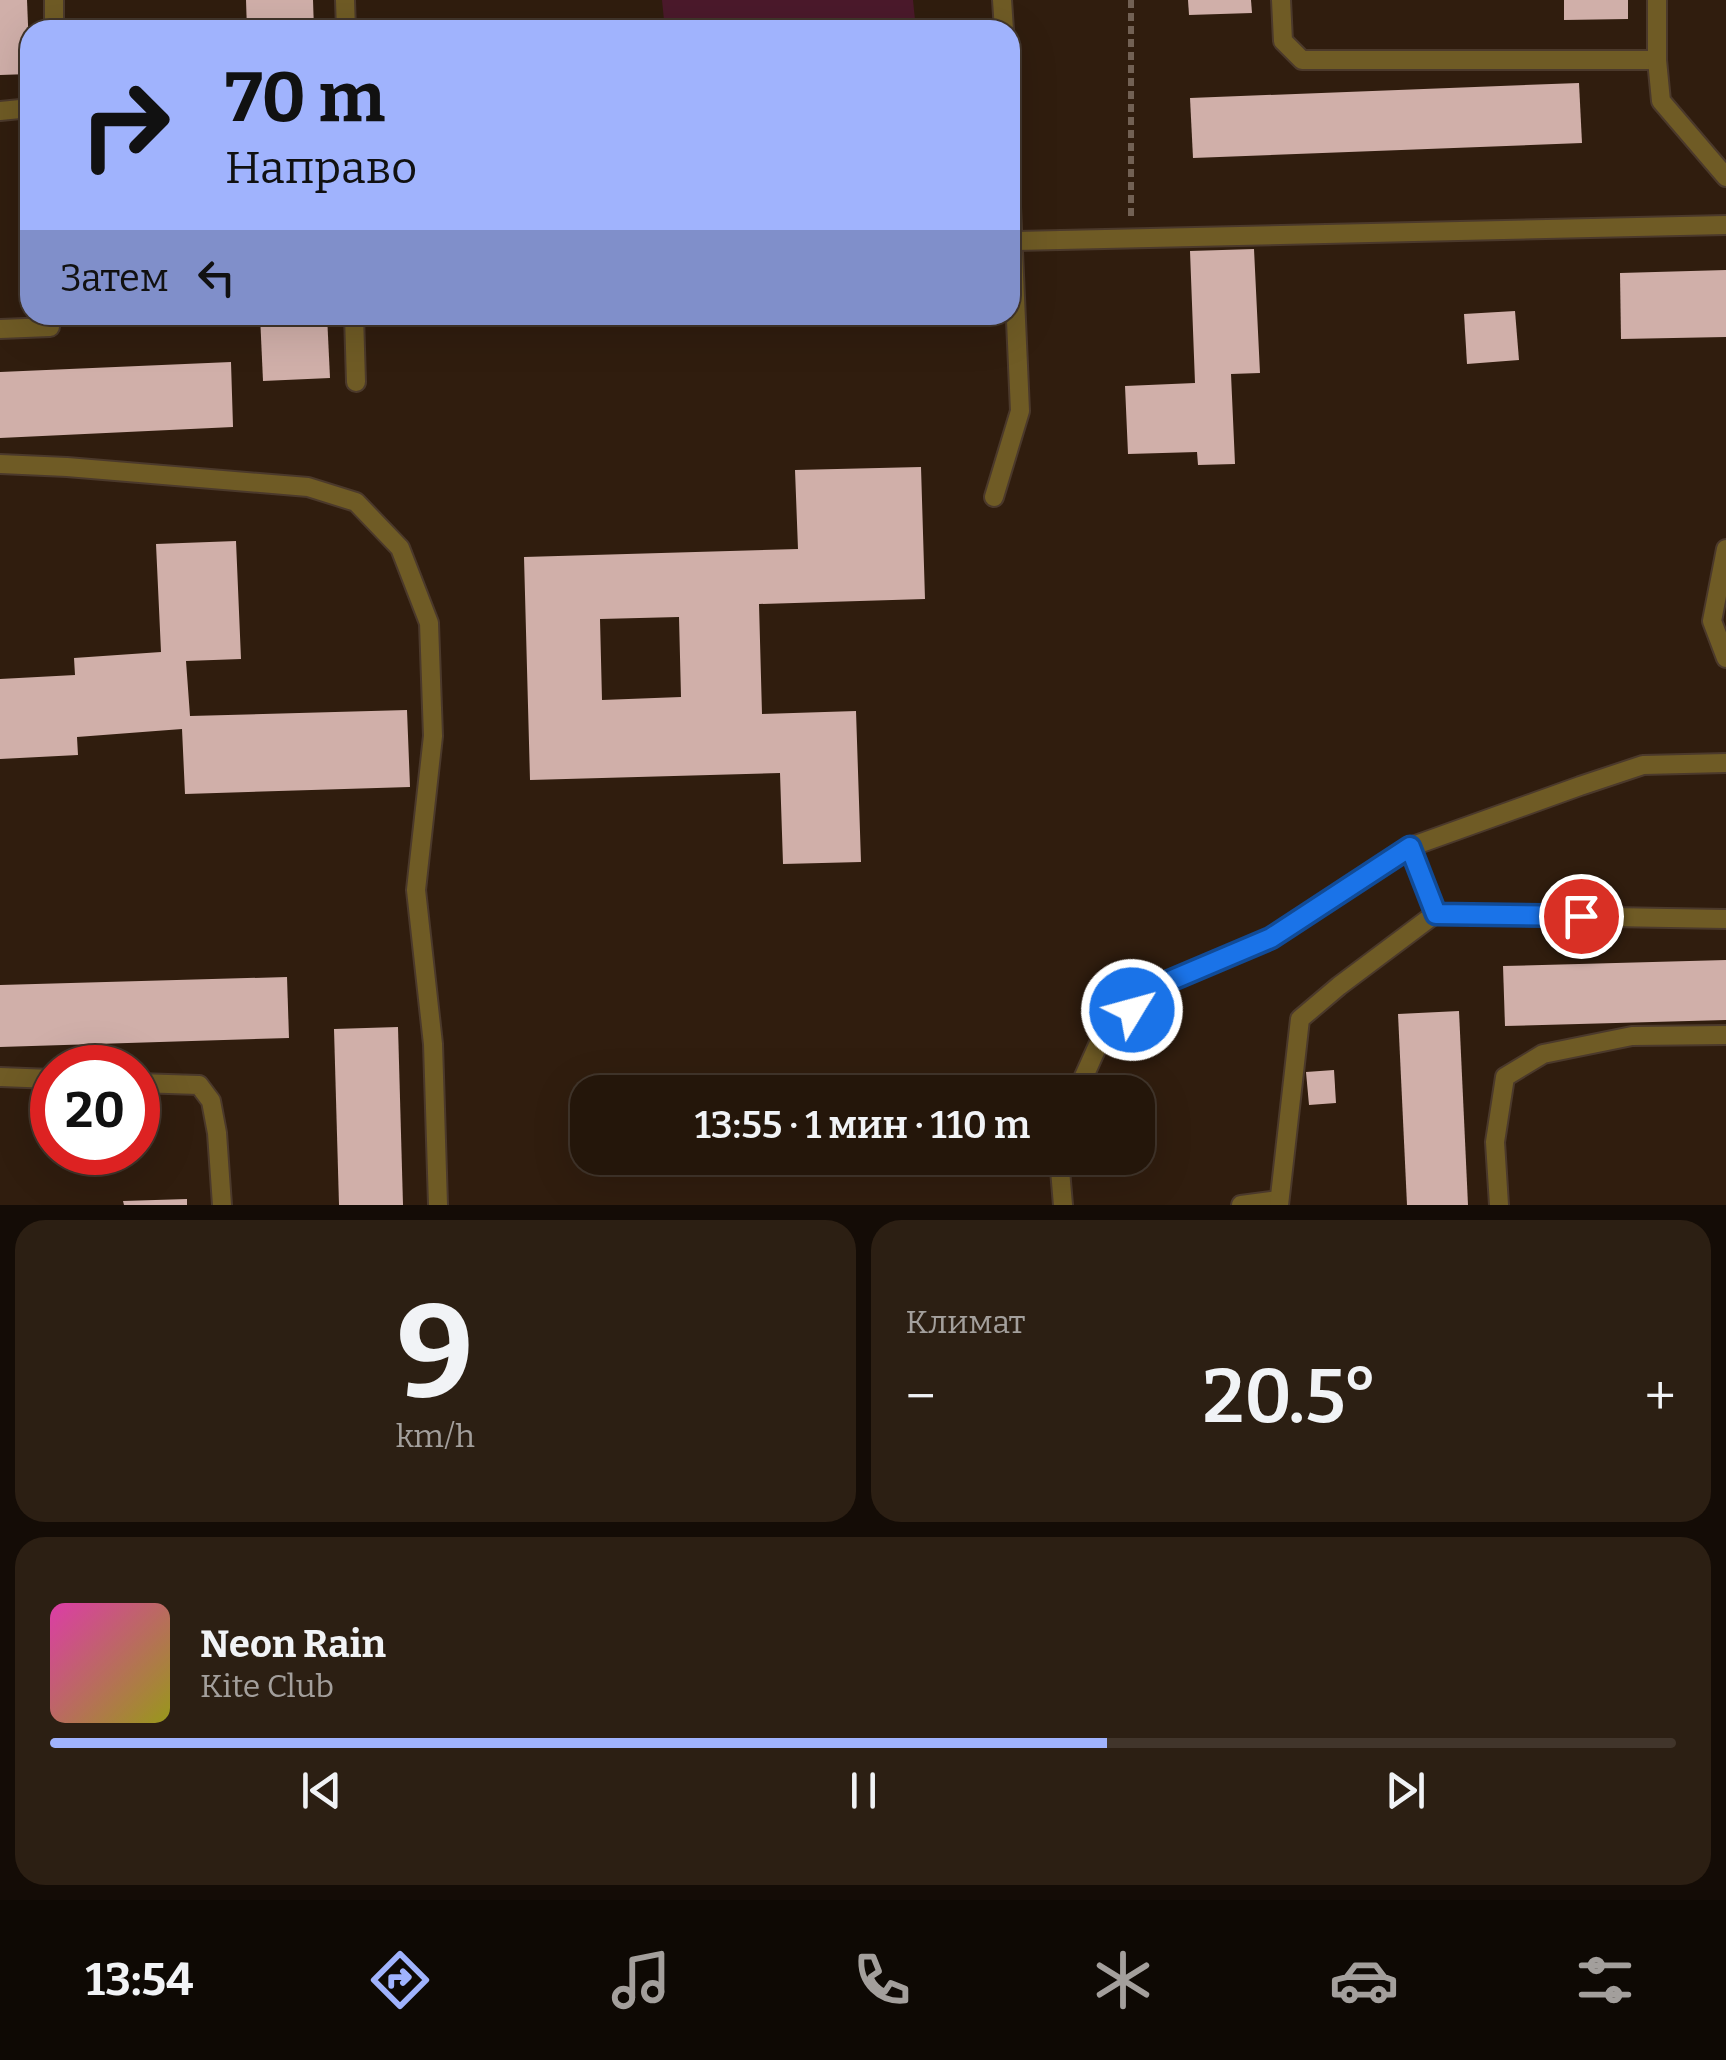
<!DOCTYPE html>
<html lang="ru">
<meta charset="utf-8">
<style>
:root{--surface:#24160a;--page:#2c1f13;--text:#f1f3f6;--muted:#a39f9c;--line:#41352b;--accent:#a0b3fd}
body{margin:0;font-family:Bitter,serif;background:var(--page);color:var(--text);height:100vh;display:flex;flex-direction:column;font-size:38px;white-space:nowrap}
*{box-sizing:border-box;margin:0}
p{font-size:32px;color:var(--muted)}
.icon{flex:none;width:55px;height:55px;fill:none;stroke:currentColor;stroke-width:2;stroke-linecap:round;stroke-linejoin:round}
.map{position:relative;height:1205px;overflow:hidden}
.details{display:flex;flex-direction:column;gap:15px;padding:15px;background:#140c06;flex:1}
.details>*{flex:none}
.banner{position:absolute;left:20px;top:20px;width:1000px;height:305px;border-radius:30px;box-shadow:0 10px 40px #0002,0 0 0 2px var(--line);background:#a0b3fd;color:#111;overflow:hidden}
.speed{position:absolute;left:30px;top:1045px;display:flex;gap:20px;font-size:50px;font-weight:700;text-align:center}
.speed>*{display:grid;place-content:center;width:130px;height:130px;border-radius:50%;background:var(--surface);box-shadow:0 10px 40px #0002,0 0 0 2px var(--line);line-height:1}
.speed .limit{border:15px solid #d22;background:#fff;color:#111}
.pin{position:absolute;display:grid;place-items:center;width:85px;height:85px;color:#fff;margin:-42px;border:5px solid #fff;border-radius:50%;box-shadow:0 2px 10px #0007}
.me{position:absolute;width:110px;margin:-55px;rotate:53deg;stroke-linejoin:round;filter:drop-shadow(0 0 8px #0008)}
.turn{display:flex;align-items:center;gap:35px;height:210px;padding:0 40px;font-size:45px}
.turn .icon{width:130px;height:130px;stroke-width:2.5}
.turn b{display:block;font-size:70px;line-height:85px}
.then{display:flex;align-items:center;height:95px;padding:0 40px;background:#0003;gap:20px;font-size:38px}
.big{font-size:75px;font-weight:600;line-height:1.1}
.details .card{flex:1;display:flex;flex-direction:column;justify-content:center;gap:15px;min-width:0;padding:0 35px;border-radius:30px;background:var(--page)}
.details .dial{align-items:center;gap:0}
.dial b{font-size:130px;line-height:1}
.song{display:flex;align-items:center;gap:30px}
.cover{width:120px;height:120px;border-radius:15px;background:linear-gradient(135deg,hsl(320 70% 55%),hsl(60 70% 35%))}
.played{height:10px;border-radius:5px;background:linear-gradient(90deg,var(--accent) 65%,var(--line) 65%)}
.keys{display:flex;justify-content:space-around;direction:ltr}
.heat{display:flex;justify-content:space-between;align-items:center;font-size:55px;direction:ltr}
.details .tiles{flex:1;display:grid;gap:15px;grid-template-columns:1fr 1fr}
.card:last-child{grid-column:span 2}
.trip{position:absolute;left:570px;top:1075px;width:585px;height:100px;border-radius:30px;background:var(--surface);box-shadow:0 10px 40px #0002,0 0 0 2px var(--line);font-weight:600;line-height:100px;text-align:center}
.tab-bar{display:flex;height:160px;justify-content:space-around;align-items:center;background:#0e0904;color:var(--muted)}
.tab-bar .icon{width:70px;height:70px}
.tab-bar .on{color:var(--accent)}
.tab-bar b{font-size:45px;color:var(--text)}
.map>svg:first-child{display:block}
.green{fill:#4b192b}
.building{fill:#d0afa9;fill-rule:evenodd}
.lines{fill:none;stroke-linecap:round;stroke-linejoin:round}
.lane-casing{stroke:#4b392b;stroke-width:22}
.path{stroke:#726154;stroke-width:6;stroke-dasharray:8 5;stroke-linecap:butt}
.lane{stroke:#6f5b25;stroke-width:18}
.route-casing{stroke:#114b97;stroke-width:25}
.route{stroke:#1a73e8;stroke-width:18}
</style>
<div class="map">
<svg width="1726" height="1205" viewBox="0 0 1726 1205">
<rect width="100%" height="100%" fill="#301d0e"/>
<!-- green -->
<path class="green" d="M662,0H913L916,30H665Z"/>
<!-- building -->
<g class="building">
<path d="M0,0H27L30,74L0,75Z"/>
<path d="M246,0H313L314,30H247Z"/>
<path d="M1188,0H1251L1252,13L1189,15Z"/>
<path d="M1564,0H1628V19L1564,20Z"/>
<path d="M1579,83L1582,143L1193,158L1190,98Z"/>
<path d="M1254,249L1260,373L1231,374L1235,464L1198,465L1197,452L1128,454L1125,386L1195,383L1190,251Z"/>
<path d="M1726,270V337L1621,339L1620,273Z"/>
<path d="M1515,311L1519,360L1467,364L1464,314Z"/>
<path d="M260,315H327L330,378L263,381Z"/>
<path d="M231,362L233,427L0,438V372Z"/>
<path d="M921,467L925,599L759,604L762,714L856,711L861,862L783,864L780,773L530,780L524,557L798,549L795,470ZM679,617L681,697L602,700L600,619Z"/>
<path d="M236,541L241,659L186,661L190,716L407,710L410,787L185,794L182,729L77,737L78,755L0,759V679L75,675L74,658L161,652L156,544Z"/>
<path d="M1726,960V1020L1505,1026L1503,966Z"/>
<path d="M287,977L289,1038L0,1047V985Z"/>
<path d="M1459,1011L1468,1205H1407L1398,1014Z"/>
<path d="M398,1027L403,1205H339L334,1029Z"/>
<path d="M1334,1070L1336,1103L1309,1105L1306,1072Z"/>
<path d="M187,1199V1205H124L123,1201Z"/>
</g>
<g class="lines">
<defs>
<g id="lane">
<path d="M345,0L346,30"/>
<path d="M1002,0L1004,30"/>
<path d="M1281,0L1283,41L1302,60H1657"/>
<path d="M1657,0V60L1661,101L1726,177"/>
<path d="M54,30V0"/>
<path d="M0,111L30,108"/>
<path d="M1012,241L1726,225"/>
<path d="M354,315L356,382"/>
<path d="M0,329L50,327V315"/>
<path d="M0,464L67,467L308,487L356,502L400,548L429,623L433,736L416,890L433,1044L438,1205"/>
<path d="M994,497L1020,411L1010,184"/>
<path d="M1726,549L1712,621L1726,658"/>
<path d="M1410,847L1435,914L1726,919"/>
<path d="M0,1077L52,1079"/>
<path d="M138,1083L199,1085L211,1101L217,1133L222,1205"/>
<path d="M1077,1092L1103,1034L1160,985L1271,938L1410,847L1580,786L1643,765L1726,763"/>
<path d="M1059,1158L1063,1205"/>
<path d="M1241,1205L1279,1200"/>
<path d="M1279,1205L1300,1019L1339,986L1435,914"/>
<path d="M1499,1205L1495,1142L1505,1077L1543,1054L1632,1036L1726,1035"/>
</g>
</defs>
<!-- lane casing -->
<use href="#lane" class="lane-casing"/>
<!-- path -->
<path class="path" d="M1131,0V219"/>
<!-- lane -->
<use href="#lane" class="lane"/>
</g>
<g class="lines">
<defs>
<path id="route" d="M1132,1010L1160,985L1271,938L1410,847L1436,914L1581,916"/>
</defs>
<!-- route casing -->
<use href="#route" class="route-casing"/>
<!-- route -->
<use href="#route" class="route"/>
</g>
</svg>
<div class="speed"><div class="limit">20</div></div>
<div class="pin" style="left:1581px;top:916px;background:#d93025"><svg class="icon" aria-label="arrive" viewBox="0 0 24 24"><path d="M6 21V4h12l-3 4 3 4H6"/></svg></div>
<svg class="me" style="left:1132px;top:1010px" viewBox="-20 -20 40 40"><circle r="17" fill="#1a73e8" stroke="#fff" stroke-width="3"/><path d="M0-11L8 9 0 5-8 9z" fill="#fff"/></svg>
<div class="trip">13:55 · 1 мин · 110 m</div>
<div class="banner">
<div class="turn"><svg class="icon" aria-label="right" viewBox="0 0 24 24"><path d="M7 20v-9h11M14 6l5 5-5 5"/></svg><div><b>70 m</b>Направо</div></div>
<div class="then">Затем<svg class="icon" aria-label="left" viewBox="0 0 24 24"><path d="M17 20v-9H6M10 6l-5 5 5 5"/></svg></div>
</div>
</div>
<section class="details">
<div class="tiles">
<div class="card dial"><b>9</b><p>km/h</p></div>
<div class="card"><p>Климат</p>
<div class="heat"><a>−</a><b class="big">20.5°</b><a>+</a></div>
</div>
<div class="card">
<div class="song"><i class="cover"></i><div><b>Neon Rain</b><p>Kite Club</p></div></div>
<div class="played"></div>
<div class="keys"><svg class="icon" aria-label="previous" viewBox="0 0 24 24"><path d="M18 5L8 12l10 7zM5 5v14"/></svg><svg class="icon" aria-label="pause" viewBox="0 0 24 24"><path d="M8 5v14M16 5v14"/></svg><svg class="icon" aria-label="next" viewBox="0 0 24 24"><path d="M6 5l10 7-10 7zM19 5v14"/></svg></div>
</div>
</div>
</section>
<nav class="tab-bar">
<b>13:54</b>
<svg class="icon on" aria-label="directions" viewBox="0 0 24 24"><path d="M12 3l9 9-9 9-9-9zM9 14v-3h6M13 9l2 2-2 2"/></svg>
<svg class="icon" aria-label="music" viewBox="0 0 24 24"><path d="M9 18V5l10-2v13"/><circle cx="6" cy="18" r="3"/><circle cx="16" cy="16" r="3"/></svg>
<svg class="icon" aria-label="phone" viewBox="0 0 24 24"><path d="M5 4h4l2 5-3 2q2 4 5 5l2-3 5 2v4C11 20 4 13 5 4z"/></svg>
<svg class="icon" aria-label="climate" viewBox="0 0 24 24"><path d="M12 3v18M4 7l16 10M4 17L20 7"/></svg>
<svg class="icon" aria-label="car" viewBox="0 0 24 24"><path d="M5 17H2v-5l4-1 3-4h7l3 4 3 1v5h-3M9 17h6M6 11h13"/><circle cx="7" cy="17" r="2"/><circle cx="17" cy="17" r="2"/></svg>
<svg class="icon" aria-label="filters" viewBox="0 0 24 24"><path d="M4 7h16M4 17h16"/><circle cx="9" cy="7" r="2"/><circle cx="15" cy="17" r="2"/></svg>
</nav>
